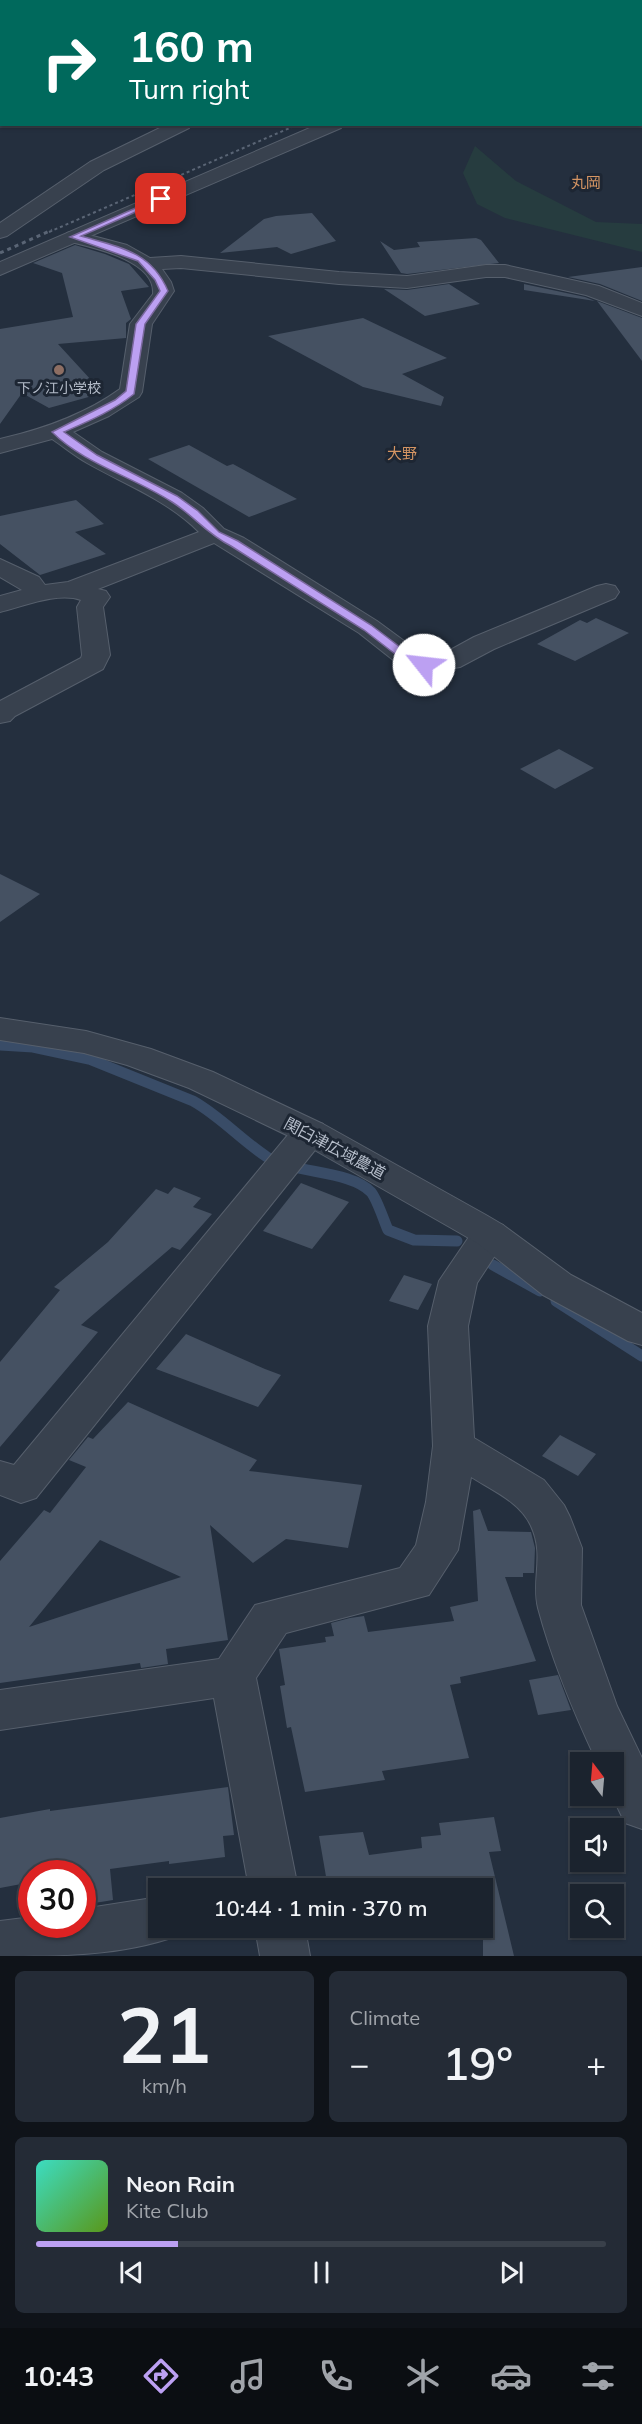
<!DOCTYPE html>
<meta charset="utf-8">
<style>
:root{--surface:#1b232e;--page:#242b36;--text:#f1f3f6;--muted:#a0a4aa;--line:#39404a;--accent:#bca0f2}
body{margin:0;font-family:Mulish,"Noto Sans JP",sans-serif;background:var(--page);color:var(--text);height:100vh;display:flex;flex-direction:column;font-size:22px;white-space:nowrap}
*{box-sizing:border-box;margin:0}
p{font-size:20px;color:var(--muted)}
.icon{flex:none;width:33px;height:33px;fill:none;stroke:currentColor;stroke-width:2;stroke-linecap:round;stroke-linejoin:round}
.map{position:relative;height:1956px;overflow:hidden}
.sheet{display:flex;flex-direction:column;gap:15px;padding:15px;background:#0f1319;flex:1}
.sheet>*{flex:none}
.hud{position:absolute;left:0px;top:0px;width:642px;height:126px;box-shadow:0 2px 4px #0004,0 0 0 2px var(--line);background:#00695c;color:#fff;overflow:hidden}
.needle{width:39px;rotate:344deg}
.controls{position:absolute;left:570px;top:1752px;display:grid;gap:12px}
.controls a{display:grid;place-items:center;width:54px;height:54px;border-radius:0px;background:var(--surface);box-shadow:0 2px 4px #0004,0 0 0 2px var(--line);font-size:30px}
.speed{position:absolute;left:18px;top:1860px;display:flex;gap:12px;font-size:30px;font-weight:700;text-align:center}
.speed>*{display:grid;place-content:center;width:78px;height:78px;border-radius:50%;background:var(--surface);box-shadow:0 2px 4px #0004,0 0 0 2px var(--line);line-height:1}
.speed .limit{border:9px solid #d22;background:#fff;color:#111}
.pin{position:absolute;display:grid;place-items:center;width:51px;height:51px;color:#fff;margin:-26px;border-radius:12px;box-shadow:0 3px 9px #0006}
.me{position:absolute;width:66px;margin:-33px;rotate:299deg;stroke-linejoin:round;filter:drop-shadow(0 0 4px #0008)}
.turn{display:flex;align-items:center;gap:21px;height:126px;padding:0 30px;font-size:27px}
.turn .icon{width:78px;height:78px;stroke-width:2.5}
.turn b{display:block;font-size:42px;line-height:51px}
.big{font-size:45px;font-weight:600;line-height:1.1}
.sheet .card{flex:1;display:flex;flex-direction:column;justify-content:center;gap:9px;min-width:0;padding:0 21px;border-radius:9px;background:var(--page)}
.sheet .dial{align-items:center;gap:0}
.dial b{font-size:78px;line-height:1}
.song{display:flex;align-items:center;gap:18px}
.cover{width:72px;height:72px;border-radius:9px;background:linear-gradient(135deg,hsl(170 70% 55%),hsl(90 70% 35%))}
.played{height:6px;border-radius:3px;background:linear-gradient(90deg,var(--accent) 25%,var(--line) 25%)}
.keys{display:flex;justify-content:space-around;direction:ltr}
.heat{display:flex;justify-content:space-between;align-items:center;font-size:33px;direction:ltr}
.sheet .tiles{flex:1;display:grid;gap:15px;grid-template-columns:1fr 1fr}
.card:last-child{grid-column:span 2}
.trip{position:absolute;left:148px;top:1878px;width:345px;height:60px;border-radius:0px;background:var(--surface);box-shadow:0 2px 4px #0004,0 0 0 2px var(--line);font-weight:600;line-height:60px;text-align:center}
.dock{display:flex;height:96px;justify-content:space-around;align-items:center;background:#0b0e12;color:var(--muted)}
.dock .icon{width:42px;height:42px}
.dock .on{color:var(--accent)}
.dock b{font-size:27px;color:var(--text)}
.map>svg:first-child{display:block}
.green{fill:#263c3f}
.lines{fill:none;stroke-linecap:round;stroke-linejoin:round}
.stream-far1{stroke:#394c67;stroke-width:5}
.stream{stroke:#394c67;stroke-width:11}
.building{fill:#455162;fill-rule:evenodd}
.minor-casing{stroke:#565f6c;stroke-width:2}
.tertiary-casing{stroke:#565f6c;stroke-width:2}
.minor{fill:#38414e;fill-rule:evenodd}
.tertiary{fill:#38414e;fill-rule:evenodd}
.rail-far1{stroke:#5a6575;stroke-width:2;stroke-dasharray:3 3;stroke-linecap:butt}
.rail{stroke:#5a6575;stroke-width:3;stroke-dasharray:4 4;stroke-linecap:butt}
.route{fill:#bca0f2;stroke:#7a689d;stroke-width:1.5}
.education-dot{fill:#8d6e63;stroke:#1d2633;stroke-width:2}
.labels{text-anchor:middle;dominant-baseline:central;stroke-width:6;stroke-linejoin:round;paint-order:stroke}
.far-poi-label{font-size:14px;fill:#b4bcc9;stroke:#1d2633}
.far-neighbourhood-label{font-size:15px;fill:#d59563;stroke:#1d2633}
.street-label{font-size:16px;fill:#b4bcc9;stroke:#1d2633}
</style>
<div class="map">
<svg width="642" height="1956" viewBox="0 0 642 1956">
<rect width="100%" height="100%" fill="#242f3e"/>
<!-- green -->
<path class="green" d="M475,146L516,181L596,222L642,224V252L505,218L477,204L463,173Z"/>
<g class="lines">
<!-- stream-far1 -->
<path class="stream-far1" d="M636,2L640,0"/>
<!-- stream -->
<g class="stream">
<path d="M0,1045L33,1047L89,1059L193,1101C220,1116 241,1140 267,1157C294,1174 350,1170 371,1192C377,1199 384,1221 388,1230L414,1240L457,1241"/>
<path d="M493,1265L540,1291"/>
<path d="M556,1301L642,1356"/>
</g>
</g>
<!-- building -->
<g class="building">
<path d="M312,213L336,241L291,254L277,247L220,253L264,219L276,216Z"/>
<path d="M476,238L481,240L499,263L407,274L401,273L380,241L394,250L420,247L417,242Z"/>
<path d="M75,245L105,254L129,264L149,287L121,291L131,319L126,323V338L58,344L103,393L49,408L22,393L0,424V329L73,317L62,273L33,263Z"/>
<path d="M642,267V301L600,284L568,277Z"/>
<path d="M449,284L480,304L425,316L384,289L407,290Z"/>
<path d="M524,284L585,297L595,301L524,290Z"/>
<path d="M597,301L642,318V361Z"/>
<path d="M363,318L447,358L402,374L444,397L441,406L363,387L268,336Z"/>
<path d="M189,445L227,466L233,464L297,499L249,517L148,459Z"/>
<path d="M76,500L104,524L75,532L106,554L40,575L0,544V516Z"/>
<path d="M596,618L629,633L575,661L537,644L580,620L587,623Z"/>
<path d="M559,749L594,768L555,789L520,769Z"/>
<path d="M0,874L40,894L0,922Z"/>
<path d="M301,1183L349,1202L312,1249L263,1231Z"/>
<path d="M174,1187L201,1198L193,1207L212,1214L180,1250L172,1247L81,1325L98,1332L0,1447V1362L60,1290L54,1287L108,1242L156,1189L168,1194Z"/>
<path d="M404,1275L432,1284L418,1310L389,1301Z"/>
<path d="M186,1334L265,1369L281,1375L258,1407L156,1369Z"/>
<path d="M128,1402L257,1460L249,1471L362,1485L348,1548L286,1539L253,1563L210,1525L228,1640L166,1649L168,1664L141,1668L140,1663L0,1683V1561L44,1510L50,1513L86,1467L69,1460L88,1437L93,1439ZM100,1540L181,1577L29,1627Z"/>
<path d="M560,1435L596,1454L578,1476L542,1456Z"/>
<path d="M480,1509L488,1531L531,1532L535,1548L534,1573H523V1577H505L536,1661L460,1677L461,1683L450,1685L469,1758L382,1771L385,1780L305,1792L291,1727L287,1728L280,1686L285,1685L279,1649L326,1642L325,1637L334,1636L331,1623L350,1618L364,1616L368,1632L454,1621L450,1607L478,1601L473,1511Z"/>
<path d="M558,1675L571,1710L538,1715L529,1680Z"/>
<path d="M228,1787L234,1835L223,1836L225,1857L169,1864V1861L110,1869L113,1900L82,1905V1874H32V1882L0,1888V1818L50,1809V1811Z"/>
<path d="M494,1817L501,1851L489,1852L514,1956H483V1888H328L319,1836L363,1832L369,1855L422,1848L421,1837L441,1835L439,1823Z"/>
</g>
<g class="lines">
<defs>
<g id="minor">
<path d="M520,0H538L519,2Z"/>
<rect x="0" y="2" width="2" height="10"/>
<path d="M168,124H192L189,128L104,170L7,236L0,238V223L90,162Z"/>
<path d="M74,231L127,245L150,258L181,256L339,272L407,276L486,265H505L599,286L642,303V316L586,295L505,277H486L407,288L339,284L181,268L162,269L171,282L174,291L152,324L142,392L139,397L109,416L73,432L102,452L182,493L203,508L224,529L244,538L377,621L426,657L443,654L474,637L597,586L606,584L615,586L619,592L615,598L494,649L460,667L424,673L402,667L359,633L214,543L98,589L106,591L110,597L103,607L110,655L103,669L15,716L10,721L0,723V701L81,658L82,655L77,607L81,600C57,592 25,606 0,612V596L22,590L0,577V559L39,577L45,585L68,582L199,532C167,500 126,485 87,463C75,456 64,447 52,439L0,453V439C43,429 84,415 120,389L130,324L153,294C156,260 91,247 67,241L64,237L67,233Z"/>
<path d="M310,1120L323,1124L328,1132L323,1140L36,1498L21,1503L0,1495V1461L14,1465L297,1124Z"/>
<path d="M490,1221L503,1225L509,1234L477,1283L468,1326L474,1438L544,1480L564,1505L570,1517L582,1548L581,1605L617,1706L642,1758V1829L625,1823L612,1796L614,1762H597C574,1713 552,1661 538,1608C531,1580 545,1556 531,1526C520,1502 492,1490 471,1477L458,1550L429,1595L286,1633L256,1678L298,1888H249L214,1698L0,1730V1690L219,1659L255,1605L400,1568L416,1545L426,1502L433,1446L428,1326L439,1281L477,1225Z"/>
<path d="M159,1897V1928H181L177,1936C121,1956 59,1956 0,1956V1921L32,1917V1924H82V1909Z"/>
<path d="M255,1928H305L310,1956H260Z"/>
</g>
<g id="tertiary">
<path d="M615,0H633L614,2Z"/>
<path d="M319,124H344L341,128L0,275V262Z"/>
<path d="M0,1018L86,1031L151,1049L213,1072L323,1124L486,1215L503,1225L571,1275L642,1313V1345L628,1341L543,1295L477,1243L460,1233L297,1140L189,1088L127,1065L84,1053L0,1040Z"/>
</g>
</defs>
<!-- minor casing -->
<use href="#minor" class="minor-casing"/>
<!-- tertiary casing -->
<use href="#tertiary" class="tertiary-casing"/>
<!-- minor -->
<use href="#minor" class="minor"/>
<!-- tertiary -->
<use href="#tertiary" class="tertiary"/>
<!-- rail-far1 -->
<g class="rail-far1">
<path d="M577,2L580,0"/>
<path d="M49,232L299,124"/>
</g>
<!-- rail -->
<path class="rail" d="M0,253L52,230"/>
</g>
<!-- route -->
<path class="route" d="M158,198L165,199L81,236C119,247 151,251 168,291L145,324L134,394C113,411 89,421 64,432L97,455L177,496L198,511L219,532L238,541L371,625L416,659L428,663V667L408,664L364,630L231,546C207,534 194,516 172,502C134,477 84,464 52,432L115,400L126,391L136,324L160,291L155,280L138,261L70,237Z"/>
<!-- markers -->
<circle class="education-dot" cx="59" cy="370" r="6"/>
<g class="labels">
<!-- far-poi labels -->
<g class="far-poi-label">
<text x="59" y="388">下ノ江小学校</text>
</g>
<!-- far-neighbourhood labels -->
<g class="far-neighbourhood-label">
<text x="586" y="182">丸岡</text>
<text x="402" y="453">大野</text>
</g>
<!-- street labels -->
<g class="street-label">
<text transform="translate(335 1148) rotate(28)">関臼津広域農道</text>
</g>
</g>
</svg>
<div class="controls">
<a><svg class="needle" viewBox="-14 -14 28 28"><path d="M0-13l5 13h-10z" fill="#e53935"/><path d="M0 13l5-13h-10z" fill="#a0a4aa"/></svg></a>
<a><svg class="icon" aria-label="sound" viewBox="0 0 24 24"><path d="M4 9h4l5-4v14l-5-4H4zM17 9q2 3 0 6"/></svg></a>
<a><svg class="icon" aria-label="search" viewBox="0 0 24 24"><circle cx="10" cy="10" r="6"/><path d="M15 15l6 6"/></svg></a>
</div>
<div class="speed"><div class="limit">30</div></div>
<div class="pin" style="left:161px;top:199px;background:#d93025"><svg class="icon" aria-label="arrive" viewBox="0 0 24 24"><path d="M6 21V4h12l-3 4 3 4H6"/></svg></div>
<svg class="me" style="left:424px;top:665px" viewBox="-20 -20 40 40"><circle r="19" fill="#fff"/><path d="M0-13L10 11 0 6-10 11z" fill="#bca0f2"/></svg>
<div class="trip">10:44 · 1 min · 370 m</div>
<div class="hud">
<div class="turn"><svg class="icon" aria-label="right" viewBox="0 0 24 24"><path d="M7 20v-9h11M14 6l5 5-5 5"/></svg><div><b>160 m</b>Turn right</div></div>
</div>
</div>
<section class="sheet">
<div class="tiles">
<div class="card dial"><b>21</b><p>km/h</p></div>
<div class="card"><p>Climate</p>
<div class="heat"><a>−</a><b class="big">19°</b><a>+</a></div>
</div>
<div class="card">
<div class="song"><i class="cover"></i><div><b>Neon Rain</b><p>Kite Club</p></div></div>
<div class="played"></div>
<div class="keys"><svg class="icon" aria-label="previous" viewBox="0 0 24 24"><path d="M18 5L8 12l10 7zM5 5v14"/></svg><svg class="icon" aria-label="pause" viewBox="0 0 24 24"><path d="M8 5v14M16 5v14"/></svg><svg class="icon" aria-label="next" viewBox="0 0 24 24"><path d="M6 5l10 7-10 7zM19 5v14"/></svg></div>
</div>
</div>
</section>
<nav class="dock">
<b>10:43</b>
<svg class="icon on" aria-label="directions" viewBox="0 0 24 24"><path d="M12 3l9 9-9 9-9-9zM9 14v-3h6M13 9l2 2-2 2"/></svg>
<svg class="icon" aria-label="music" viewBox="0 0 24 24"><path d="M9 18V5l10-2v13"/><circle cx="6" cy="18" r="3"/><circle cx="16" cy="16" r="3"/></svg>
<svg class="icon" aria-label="phone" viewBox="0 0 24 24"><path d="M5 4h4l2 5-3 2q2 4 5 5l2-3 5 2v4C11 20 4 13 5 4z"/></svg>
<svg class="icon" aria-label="climate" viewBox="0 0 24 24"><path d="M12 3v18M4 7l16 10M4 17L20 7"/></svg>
<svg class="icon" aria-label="car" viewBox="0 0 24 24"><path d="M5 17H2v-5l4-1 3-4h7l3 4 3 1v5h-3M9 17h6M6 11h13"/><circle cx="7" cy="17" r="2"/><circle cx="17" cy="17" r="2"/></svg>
<svg class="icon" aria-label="filters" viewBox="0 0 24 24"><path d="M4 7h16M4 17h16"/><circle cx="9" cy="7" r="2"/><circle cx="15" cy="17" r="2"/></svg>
</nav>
